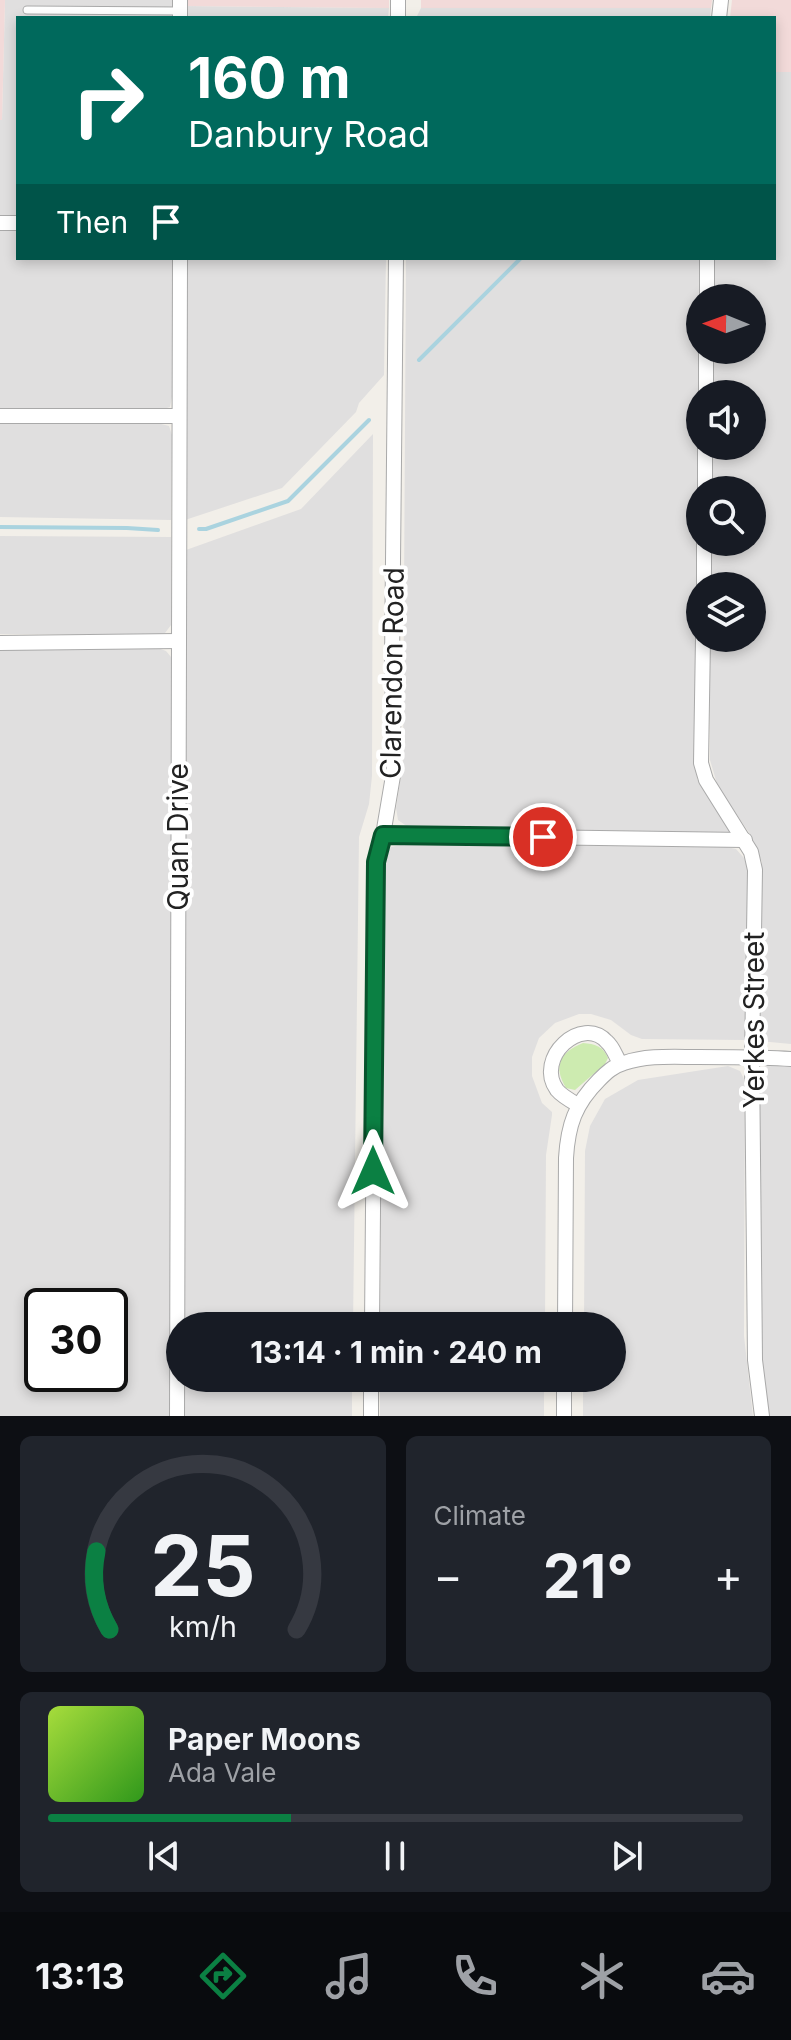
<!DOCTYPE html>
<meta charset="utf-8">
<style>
:root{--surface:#171b24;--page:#20242c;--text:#f1f3f6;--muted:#9ea1a6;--line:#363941;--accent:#0b8043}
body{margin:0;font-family:Inter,sans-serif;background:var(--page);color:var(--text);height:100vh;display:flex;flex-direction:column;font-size:30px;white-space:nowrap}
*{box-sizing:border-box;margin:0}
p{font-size:26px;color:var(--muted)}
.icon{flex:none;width:44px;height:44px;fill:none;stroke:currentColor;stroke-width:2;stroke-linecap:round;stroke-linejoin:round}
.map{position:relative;height:1416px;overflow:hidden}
.details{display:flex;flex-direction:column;gap:20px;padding:20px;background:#0d0f14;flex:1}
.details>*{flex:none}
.top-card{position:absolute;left:16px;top:16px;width:760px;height:244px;border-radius:0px;box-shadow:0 4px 12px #0003;background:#00695c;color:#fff;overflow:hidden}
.needle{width:52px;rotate:271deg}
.fabs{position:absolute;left:686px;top:284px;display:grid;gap:16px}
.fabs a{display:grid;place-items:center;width:80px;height:80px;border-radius:50%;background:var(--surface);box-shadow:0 4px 12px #0003;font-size:40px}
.speed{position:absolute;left:24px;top:1288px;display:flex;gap:16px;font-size:40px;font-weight:700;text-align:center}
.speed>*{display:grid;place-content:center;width:104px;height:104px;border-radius:50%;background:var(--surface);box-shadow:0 4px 12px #0003;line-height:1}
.speed .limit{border:4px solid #111;border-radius:12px;background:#fff;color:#111}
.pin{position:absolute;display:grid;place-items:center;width:68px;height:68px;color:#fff;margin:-34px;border:4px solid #fff;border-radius:50%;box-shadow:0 2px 8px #0007}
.me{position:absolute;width:88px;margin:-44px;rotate:0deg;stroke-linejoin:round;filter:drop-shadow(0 0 6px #0008)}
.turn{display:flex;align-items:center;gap:28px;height:168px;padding:0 40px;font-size:36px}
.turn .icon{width:104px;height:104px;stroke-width:2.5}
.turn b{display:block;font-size:56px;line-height:68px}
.then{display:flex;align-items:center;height:76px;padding:0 40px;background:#0003;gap:16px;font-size:30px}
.big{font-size:60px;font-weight:700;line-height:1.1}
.details .widget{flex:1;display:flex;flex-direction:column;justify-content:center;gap:12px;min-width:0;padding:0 28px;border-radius:12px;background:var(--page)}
.details .dial{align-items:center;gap:0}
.dial svg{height:208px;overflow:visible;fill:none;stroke:var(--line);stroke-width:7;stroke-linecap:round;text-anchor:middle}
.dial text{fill:var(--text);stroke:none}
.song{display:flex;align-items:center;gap:24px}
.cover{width:96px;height:96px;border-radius:12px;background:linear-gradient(135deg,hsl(80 70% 55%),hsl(110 70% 35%))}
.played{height:8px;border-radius:4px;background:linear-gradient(90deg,var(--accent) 35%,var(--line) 35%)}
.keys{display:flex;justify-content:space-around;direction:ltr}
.heat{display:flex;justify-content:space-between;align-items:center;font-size:44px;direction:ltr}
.details .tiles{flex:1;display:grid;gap:20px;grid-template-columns:1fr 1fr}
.widget:last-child{grid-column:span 2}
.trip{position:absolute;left:166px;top:1312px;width:460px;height:80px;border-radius:40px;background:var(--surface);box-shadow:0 4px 12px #0003;font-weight:700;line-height:80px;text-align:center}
.tab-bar{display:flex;height:128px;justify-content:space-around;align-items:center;background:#090b0e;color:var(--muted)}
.tab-bar .icon{width:56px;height:56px}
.tab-bar .on{color:var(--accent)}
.tab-bar b{font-size:36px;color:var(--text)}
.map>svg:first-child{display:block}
.residential{fill:#e0dfdf;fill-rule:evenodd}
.commercial{fill:#f2dad9}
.grass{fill:#cdebb0}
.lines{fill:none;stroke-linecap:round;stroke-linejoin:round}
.stream{stroke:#aad3df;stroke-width:4}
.lane-casing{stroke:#a9a9a9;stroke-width:9}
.street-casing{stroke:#a9a9a9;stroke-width:16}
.lane{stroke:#fff;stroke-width:7}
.street{stroke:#fff;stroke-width:14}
.route-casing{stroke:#07532c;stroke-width:20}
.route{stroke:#0b8043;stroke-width:14}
.labels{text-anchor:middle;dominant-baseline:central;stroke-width:8;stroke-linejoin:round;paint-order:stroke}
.street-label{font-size:28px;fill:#222;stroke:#fff}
</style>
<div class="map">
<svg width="791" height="1416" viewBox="0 0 791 1416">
<rect width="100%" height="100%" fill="#f2efe9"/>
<!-- residential -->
<g class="residential">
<path d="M5,0H173L172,18H18V217H0V120L2,119Z"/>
<path d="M187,6L389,8L388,18H187Z"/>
<path d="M421,8H711L710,18H416Z"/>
<path d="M774,72H791V1044L760,1041L762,862L750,834L718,787L710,760V638H752V586H710V542H752V490H711V446H752V394H711V350H752V298H712V258H774Z"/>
<path d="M0,231H18V258H172V397L170,407L161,410H0Z"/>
<path d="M186,258H386L384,375L359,403L356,412L282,488L185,520Z"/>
<path d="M406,258H699L697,779L732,833L408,827L398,820L396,808L403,762Z"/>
<path d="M0,423H157L169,426L172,435L171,520L0,517Z"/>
<path d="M373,434L372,776L369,804L359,837L353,1326H184L186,550L301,509Z"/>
<path d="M0,536L171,537V625L165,633L155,635L0,634Z"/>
<path d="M158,648L166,651L171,657V1416H0V649ZM42,1306H110V1374H42Z"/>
<path d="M401,845L722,846L736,849L744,858L748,869L746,1034L744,1040L642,1039L631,1035L611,1020L591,1014H579L555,1023L539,1038L532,1057V1076L542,1103L552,1112V1115L546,1155L545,1326H380L384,865L386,855L391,847Z"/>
<path d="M768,1065L791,1066V1416H767L760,1373L759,1077L762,1068Z"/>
<path d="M728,1066L740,1071L745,1081L744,1336L753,1416H583V1378H612V1326H584L585,1151L590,1126L605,1099L638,1080Z"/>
<rect x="184" y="1378" width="168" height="38"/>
<rect x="380" y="1378" width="164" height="38"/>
</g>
<!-- commercial -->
<g class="commercial">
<path d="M0,0H5L2,120H0Z"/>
<path d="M187,0H389V8L187,6Z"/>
<path d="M421,0H712L711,8H421Z"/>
<path d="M732,0H791V72H774V18H730Z"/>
</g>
<!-- grass -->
<path class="grass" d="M583,1043C595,1044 603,1046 608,1058L605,1064L575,1090L566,1088C552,1065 561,1052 583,1043Z"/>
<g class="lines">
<!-- stream -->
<g class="stream">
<path d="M419,360L521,258"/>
<path d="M0,527L127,528L158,530"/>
<path d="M199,529H206L288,501L369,420"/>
</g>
<defs>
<path id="lane" d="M27,10L180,11"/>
<g id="street">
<path d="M180,0V18"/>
<path d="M398,18V0"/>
<path d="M719,18L721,0"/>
<path d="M0,223H18"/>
<path d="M707,298V258"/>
<path d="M706,394V350"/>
<path d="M0,416H179"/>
<path d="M705,490V446"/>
<path d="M704,586V542"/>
<path d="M703,638L701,763L706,780L751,852L755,870L752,1057L755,1360L762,1416"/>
<path d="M0,643L178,641"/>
<path d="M383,835L745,840"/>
<path d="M578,1105C571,1101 562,1096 557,1090C534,1058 582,1014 607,1042C613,1047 616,1057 620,1063"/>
<path d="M372,1326L376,862L383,835L394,770L392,662L396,258"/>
<path d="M565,1326L566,1158C568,1125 575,1104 599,1080C606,1073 613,1066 624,1063C647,1055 673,1057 698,1057C729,1057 760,1057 791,1059"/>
<path d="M177,1416L180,258"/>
<path d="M371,1416V1378"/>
<path d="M564,1416V1378"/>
</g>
</defs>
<!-- lane casing -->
<use href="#lane" class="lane-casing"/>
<!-- street casing -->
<use href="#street" class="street-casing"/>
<!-- lane -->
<use href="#lane" class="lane"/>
<!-- street -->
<use href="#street" class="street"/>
</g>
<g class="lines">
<defs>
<path id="route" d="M373,1171L376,862L383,835L543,837"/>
</defs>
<!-- route casing -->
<use href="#route" class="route-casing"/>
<!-- route -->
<use href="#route" class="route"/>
</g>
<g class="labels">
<!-- street labels -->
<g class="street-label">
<text transform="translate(392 673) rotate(-89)">Clarendon Road</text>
<text transform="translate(178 837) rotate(-90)">Quan Drive</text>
<text transform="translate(754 1020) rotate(-90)">Yerkes Street</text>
</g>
</g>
</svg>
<div class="fabs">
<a><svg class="needle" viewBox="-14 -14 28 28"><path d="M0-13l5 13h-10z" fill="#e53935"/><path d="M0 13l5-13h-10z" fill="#9ea1a6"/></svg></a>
<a><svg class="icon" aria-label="sound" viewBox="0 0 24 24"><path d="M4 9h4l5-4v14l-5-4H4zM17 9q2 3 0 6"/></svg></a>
<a><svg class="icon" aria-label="search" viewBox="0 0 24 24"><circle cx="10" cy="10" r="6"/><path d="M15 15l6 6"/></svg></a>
<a><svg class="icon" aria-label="layers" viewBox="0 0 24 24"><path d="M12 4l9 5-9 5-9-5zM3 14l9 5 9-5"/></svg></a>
</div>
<div class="speed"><div class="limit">30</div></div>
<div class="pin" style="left:543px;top:837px;background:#d93025"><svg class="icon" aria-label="arrive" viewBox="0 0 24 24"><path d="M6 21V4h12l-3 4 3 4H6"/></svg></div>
<svg class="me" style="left:373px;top:1171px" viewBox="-20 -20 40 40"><path d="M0-17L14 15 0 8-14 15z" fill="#0b8043" stroke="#fff" stroke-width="4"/></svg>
<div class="trip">13:14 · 1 min · 240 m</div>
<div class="top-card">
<div class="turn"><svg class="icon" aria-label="right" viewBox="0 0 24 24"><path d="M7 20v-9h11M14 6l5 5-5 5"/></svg><div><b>160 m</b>Danbury Road</div></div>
<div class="then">Then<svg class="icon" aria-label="arrive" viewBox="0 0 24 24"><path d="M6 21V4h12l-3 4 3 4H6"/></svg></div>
</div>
</div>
<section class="details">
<div class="tiles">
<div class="widget dial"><svg viewBox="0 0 100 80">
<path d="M14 69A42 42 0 1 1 86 69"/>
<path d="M14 69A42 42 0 0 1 9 39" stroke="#0b8043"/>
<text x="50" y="56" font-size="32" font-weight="700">25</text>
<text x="50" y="72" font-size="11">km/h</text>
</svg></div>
<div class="widget"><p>Climate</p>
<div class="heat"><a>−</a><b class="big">21°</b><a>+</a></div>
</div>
<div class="widget">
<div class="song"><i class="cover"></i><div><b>Paper Moons</b><p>Ada Vale</p></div></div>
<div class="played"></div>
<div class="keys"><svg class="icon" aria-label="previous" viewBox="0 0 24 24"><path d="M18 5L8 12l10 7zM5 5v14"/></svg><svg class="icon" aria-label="pause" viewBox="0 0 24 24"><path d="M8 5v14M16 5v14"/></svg><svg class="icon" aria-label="next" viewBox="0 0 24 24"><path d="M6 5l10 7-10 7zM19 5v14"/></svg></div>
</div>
</div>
</section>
<nav class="tab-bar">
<b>13:13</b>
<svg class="icon on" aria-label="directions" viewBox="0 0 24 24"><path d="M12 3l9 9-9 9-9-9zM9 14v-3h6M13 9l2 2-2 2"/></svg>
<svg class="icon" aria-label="music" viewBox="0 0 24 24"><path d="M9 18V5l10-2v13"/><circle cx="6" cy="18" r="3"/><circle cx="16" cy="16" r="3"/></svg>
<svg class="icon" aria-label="phone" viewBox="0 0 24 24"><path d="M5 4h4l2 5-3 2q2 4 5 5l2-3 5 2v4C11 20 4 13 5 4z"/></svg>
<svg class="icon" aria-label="climate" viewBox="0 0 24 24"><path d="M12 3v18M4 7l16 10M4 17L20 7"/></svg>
<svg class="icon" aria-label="car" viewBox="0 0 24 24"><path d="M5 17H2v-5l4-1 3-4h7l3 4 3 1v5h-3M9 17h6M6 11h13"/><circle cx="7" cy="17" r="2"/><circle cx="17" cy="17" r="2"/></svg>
</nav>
